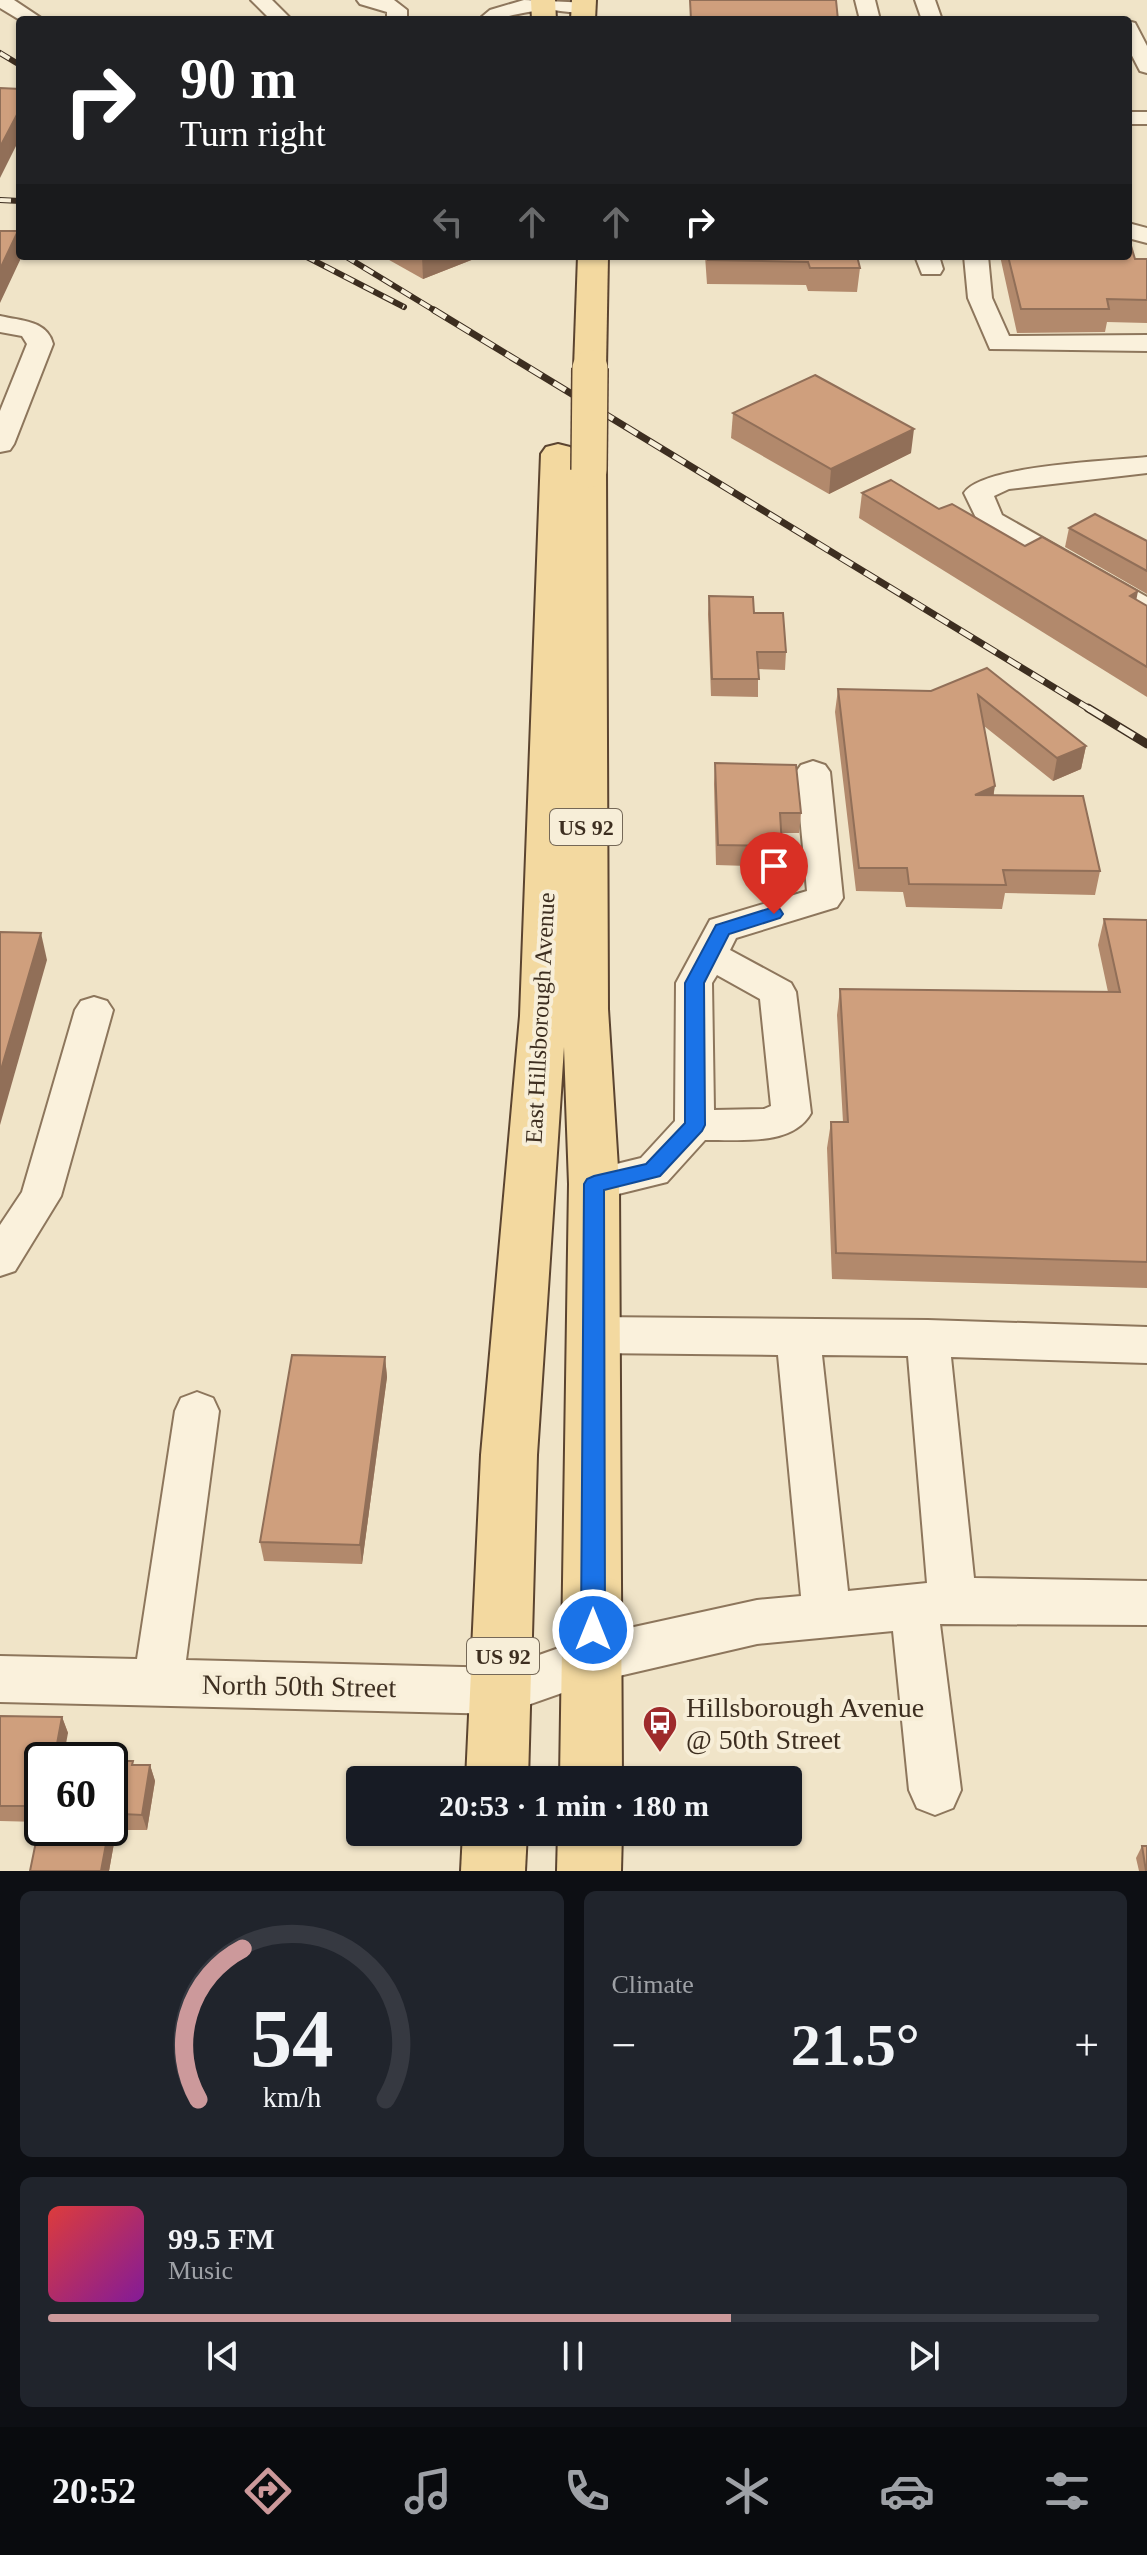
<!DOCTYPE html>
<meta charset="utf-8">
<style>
:root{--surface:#171b24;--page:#20242c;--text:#f1f3f6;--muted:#9ea1a6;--line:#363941;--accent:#cc999b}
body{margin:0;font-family:Georgia,serif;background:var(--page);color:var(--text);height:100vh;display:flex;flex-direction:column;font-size:30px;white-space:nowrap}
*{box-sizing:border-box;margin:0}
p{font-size:26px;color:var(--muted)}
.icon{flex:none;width:44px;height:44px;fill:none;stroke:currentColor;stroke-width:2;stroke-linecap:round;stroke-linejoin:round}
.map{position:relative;height:1871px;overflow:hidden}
.details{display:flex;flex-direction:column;gap:20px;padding:20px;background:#0d0f14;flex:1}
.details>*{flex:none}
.top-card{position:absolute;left:16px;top:16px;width:1116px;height:244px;border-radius:8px;box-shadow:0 2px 6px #0004;background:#202124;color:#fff;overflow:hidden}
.speed{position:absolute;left:24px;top:1742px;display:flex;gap:16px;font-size:40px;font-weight:700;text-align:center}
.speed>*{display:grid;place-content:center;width:104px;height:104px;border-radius:50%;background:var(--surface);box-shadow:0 2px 6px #0004;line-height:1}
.speed .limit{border:4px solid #111;border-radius:12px;background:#fff;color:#111}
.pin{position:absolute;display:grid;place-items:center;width:68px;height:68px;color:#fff;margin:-82px -34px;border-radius:50% 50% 50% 0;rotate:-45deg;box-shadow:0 0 8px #0007}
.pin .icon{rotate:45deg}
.me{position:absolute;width:88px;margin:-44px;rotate:0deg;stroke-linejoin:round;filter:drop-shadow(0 0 6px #0008)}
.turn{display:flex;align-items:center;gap:28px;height:168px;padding:0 32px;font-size:36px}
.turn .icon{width:104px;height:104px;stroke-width:2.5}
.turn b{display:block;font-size:56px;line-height:68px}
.lanes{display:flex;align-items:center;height:76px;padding:0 32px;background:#0003;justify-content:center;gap:40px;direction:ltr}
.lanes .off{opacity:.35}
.big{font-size:60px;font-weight:700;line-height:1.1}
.details .card{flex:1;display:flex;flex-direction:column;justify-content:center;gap:12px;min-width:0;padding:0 28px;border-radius:12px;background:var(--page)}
.details .dial{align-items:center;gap:0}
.dial svg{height:208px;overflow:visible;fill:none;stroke:var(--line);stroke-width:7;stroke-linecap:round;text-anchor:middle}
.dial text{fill:var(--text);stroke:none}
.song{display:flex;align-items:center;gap:24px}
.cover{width:96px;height:96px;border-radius:12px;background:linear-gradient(135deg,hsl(0 70% 55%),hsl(290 70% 35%))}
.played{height:8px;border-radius:4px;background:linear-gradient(90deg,var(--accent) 65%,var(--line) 65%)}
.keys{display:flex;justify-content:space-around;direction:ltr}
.heat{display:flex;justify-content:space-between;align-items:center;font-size:44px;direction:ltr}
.details .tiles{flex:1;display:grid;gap:20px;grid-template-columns:1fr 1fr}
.card:last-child{grid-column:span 2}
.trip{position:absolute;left:346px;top:1766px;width:456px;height:80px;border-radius:8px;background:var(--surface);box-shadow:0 2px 6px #0004;font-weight:700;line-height:80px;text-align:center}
.tab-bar{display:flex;height:128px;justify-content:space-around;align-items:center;background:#090b0e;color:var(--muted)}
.tab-bar .icon{width:56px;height:56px}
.tab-bar .on{color:var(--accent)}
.tab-bar b{font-size:36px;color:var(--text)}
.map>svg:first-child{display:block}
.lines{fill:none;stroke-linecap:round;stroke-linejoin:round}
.minor-casing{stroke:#8d765c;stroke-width:4}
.major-casing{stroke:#5b4430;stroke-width:4}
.minor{fill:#faf1dc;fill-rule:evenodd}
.major{fill:#f3d9a0;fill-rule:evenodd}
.rail-far2-casing{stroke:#3d2e20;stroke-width:6}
.rail-far1-casing{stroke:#3d2e20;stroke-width:7}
.rail-casing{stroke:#3d2e20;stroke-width:9}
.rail-far2{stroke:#f7eed8;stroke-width:4;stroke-dasharray:11;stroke-linecap:butt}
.rail-far1{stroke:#f7eed8;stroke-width:5;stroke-dasharray:14;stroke-linecap:butt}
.rail{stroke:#f7eed8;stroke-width:6;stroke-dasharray:18;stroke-linecap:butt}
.major-bridge-casing{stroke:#5b4430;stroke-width:38;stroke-linecap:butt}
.major-bridge{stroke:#f3d9a0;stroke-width:35}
.wall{fill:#b2896c}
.shaded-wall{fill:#916f58}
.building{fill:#cf9f7d;stroke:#916f58;stroke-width:2}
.route{fill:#1a73e8;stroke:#114b97;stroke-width:2}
.labels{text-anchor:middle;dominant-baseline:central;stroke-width:8;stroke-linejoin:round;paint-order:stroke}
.shield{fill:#f7eed8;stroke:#756857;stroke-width:2}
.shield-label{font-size:22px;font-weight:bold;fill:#3d2e20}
.street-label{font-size:24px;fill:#3d2e20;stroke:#f7eed8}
.near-street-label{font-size:28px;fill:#3d2e20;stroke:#f7eed8}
.near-poi-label{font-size:28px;fill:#3d2e20;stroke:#f7eed8;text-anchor:start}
</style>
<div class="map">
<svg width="1147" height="1871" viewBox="0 0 1147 1871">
<rect width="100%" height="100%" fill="#f0e4c8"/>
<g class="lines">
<defs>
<g id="minor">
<path d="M0,0H14L44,20H20L0,8Z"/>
<path d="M251,0H272L292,20H271Z"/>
<path d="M357,0H394L407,10V20H387V12L360,4Z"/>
<path d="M524,0L590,3L593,7C583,17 563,10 549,10C524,10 503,20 478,20L490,10Z"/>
<path d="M855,0H875L880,20H860Z"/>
<path d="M915,0H935L942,20H922Z"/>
<path d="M1128,21L1135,23L1147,46V73L1140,71L1128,48Z"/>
<rect x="1128" y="112" width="19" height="12"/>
<path d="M1128,223L1147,228V243L1128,238Z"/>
<path d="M915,256H939L943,269L940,274H922Z"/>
<path d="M964,256H988L992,298L1009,336L1147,335V351L990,349L968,298Z"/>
<path d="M0,316C21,321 47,320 53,344L14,444L10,450L0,452V411L27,344L22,336L0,332Z"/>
<path d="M1147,457V473L1009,489L994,496L1002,515L1147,597V618L1136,615L980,526L964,493C983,465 1110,461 1147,457Z"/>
<path d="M813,761L825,765L830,772L843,898L837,907L736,938L730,950L791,983L796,992L811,1113C792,1147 739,1139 705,1140L667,1182L594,1200L580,1195L574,1184L580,1173L641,1158L675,1121L676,983L710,920L807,891L796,772L801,765ZM717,975L760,999L771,1106L764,1109L714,1110L712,983Z"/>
<path d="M94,997L107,1001L113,1010L61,1196L15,1271L0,1276V1225L22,1192L75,1010L81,1001Z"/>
<path d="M593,1317L928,1320L1147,1327V1363L951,1357L974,1578L1147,1581V1625L940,1624L961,1790L953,1808L935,1815L917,1808L909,1790L893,1631L757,1644L593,1682L502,1714L0,1702V1656L137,1659L175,1411L181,1398L197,1392L213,1398L219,1411L186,1660L502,1668L593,1636L757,1600L801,1596L778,1355L593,1353L578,1348L571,1335L578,1322ZM822,1355L908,1356L927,1583L848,1591Z"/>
</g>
<g id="major">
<path d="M531,0H555L556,20H532Z"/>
<path d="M572,0H596L595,20H571Z"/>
<path d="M578,256H608L606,368L601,375L590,378L579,375L574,368Z"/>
<path d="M558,444L570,447L575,454V466L589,460L601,463L606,470L608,1009L619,1184L622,1780H560L569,1184L564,1047L537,1455L528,1780H466L481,1455L520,1016L541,454L546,447Z"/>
<path d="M463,1832H527L525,1871H461Z"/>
<path d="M558,1832H622L621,1871H557Z"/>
</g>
</defs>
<!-- minor casing -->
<use href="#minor" class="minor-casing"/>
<!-- major casing -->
<use href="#major" class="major-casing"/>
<!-- minor -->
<use href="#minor" class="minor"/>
<!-- major -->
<use href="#major" class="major"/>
<defs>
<g id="rail-far2">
<path d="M0,53L20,65"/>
<path d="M0,200L20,201"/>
<path d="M305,256L404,307"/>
<path d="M345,256L437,312"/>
</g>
<path id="rail-far1" d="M434,310L1091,710"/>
<path id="rail" d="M1088,708L1147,744"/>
</defs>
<!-- rail-far2 casing -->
<use href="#rail-far2" class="rail-far2-casing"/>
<!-- rail-far1 casing -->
<use href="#rail-far1" class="rail-far1-casing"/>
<!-- rail casing -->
<use href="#rail" class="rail-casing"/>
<!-- rail-far2 -->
<use href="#rail-far2" class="rail-far2"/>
<!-- rail-far1 -->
<use href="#rail-far1" class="rail-far1"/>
<!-- rail -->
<use href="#rail" class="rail"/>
<defs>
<path id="major-bridge" d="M589,470L590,368"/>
</defs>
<!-- major-bridge casing -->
<use href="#major-bridge" class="major-bridge-casing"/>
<!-- major-bridge -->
<use href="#major-bridge" class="major-bridge"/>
</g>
<!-- wall -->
<g class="wall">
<path d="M382,256H479V257L423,279Z"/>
<path d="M705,256H857L860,268L857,292L808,291L806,285L707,284Z"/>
<path d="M1000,256H1128L1135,259H1147V323L1107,322L1105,332L1017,333Z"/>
<path d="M733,413L911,453L829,494L731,438Z"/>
<path d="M862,493L939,509L1025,546L1147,606V697L859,518Z"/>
<path d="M1069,528L1147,541V594L1065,547Z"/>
<path d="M709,596L754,613L786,652L785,670L758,669V697L711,696L708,614Z"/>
<path d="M987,668L1086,746L1081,769L1053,781L984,726L994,795L1100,871L1095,895L1005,893L1002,909L906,907L903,892L856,891L835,712L838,689L931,691Z"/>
<path d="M715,763L801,813L799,833H781L782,846L780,867L716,865L714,784Z"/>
<path d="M1104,919L1147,920V1288L832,1279L827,1148L831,1122H843L837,1015L840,989L1108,992L1098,945Z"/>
<path d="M385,1357L387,1377L362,1564L264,1561L260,1542Z"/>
<path d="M0,1716L62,1717L68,1733L42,1760V1828L110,1761L134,1765H150L155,1781L147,1830H128V1832H116L109,1871H30L40,1822L0,1821Z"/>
<path d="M1142,1846L1147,1871H1139L1136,1858Z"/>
</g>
<!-- shaded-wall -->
<g class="shaded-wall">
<path d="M20,109V138L0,178V147Z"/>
<path d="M18,231L20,241V256H22L0,303V269Z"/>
<path d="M422,256H479V257L423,279Z"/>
<path d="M914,429L911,453L829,494L831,469Z"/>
<path d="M1138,591L1133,617L1130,596Z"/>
<path d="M1086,746L1081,769L1053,781L1057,758Z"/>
<path d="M995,786L991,809L975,795Z"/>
<path d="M41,933L47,960L0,1125V1073Z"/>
<path d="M385,1357L387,1377L362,1564L360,1545Z"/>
<path d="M62,1717L68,1733L63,1760H54Z"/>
<path d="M150,1765L155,1781L147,1830L142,1815Z"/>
<path d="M111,1817L116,1832L109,1871H101L109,1828H110Z"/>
</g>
<!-- building -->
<g class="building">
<path d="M690,0H836L838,20H691Z"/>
<rect x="924" y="19" width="37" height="1"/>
<path d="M0,88L20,89V109L0,147Z"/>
<path d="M0,231H18L0,269Z"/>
<path d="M1128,236L1135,259H1147V300L1107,299L1109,309H1021L1008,256H1128Z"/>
<path d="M708,256H857L860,268H810L808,262L708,260Z"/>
<path d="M815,375L914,429L831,469L733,413Z"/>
<path d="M891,480L939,509L952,504L1025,546L1042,537L1138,591L1130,596L1147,606V667L862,493Z"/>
<path d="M1095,514L1147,541V571L1069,528Z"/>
<path d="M709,596L753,597L754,613H783L786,652H757L759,679H712Z"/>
<path d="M987,668L1086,746L1057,758L978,695L995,786L975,795L1083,796L1100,871L1003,870L1006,885L909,884L907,868H859L838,689L931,691Z"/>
<path d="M715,763L796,765L801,813H780L782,846L718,845Z"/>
<path d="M1104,919L1147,920V1262L836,1253L831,1122H848L840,989L1120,992Z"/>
<path d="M0,932L41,933L0,1073Z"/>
<path d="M292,1355L385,1357L360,1545L260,1542Z"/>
<path d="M0,1716L62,1717L54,1760H42V1806H0Z"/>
<path d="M110,1761H133L132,1765H150L142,1815L123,1814V1817H111L110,1820Z"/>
<path d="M42,1812V1828H109L101,1871H30Z"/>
<path d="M1142,1846H1147V1871H1146Z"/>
</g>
<!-- route -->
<path class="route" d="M774,907L780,909L783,914L780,918L729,934L704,983L705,1125L702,1131L660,1176L604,1190L605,1630L602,1638L593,1641L585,1638L581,1630L584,1184L587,1179L594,1176L646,1164L685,1123V983L716,925Z"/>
<!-- icons -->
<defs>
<symbol id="bus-pin" viewBox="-11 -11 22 30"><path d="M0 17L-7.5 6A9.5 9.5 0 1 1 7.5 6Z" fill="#9e2a2b" stroke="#f7eed8"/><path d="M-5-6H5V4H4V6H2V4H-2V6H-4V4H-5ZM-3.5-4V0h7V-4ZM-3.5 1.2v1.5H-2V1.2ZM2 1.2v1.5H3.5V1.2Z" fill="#fff"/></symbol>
</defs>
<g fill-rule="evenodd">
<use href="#bus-pin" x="640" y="1703" width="40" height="54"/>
</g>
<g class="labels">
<!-- shield labels -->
<g class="shield">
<rect x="550" y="809" width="72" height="36" rx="6"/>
<rect x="467" y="1638" width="72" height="36" rx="6"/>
</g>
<g class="shield-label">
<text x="586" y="827">US 92</text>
<text x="503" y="1656">US 92</text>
</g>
<!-- street labels -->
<g class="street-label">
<text transform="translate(540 1018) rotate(-87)">East Hillsborough Avenue</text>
</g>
<!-- near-street labels -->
<g class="near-street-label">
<text transform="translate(299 1686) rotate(1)">North 50th Street</text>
</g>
<!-- near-poi labels -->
<g class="near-poi-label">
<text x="686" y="1707">Hillsborough Avenue<tspan x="686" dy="32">@ 50th Street</tspan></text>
</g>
</g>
</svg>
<div class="speed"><div class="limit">60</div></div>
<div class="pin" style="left:774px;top:914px;background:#d93025"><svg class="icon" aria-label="arrive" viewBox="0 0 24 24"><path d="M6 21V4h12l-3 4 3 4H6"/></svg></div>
<svg class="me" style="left:593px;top:1630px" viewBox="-20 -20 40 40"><circle r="17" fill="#1a73e8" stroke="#fff" stroke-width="3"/><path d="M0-11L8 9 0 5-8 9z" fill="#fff"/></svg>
<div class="trip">20:53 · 1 min · 180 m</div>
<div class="top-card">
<div class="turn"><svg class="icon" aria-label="right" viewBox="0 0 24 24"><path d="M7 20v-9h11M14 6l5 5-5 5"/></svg><div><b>90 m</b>Turn right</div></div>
<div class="lanes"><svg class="icon off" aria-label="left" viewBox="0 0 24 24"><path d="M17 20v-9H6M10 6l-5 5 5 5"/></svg><svg class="icon off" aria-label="ahead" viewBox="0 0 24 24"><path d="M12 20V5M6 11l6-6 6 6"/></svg><svg class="icon off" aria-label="ahead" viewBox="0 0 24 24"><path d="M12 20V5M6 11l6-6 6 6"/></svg><svg class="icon" aria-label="right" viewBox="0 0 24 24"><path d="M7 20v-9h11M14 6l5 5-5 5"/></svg></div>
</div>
</div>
<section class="details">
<div class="tiles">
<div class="card dial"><svg viewBox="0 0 100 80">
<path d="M14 69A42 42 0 1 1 86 69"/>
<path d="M14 69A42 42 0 0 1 31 11" stroke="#cc999b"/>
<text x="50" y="56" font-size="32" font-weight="700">54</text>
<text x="50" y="72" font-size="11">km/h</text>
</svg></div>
<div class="card"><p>Climate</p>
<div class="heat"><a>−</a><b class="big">21.5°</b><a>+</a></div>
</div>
<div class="card">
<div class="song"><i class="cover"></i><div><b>99.5 FM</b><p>Music</p></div></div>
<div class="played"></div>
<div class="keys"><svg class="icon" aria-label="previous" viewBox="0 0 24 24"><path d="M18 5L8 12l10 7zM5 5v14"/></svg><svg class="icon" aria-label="pause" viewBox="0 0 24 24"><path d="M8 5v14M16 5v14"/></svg><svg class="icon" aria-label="next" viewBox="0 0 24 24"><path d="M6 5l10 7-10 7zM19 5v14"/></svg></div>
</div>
</div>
</section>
<nav class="tab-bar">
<b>20:52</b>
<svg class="icon on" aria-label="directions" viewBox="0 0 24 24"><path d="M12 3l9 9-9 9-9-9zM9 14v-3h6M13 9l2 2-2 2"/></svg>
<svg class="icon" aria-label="music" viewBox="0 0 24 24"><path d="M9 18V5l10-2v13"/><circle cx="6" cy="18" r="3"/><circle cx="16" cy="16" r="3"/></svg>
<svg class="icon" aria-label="phone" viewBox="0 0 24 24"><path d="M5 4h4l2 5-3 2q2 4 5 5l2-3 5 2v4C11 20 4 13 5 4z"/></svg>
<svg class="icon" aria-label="climate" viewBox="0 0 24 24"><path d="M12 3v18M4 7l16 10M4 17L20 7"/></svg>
<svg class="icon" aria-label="car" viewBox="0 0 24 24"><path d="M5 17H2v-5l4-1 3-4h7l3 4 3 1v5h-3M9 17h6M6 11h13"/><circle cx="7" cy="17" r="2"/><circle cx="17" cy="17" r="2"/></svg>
<svg class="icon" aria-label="filters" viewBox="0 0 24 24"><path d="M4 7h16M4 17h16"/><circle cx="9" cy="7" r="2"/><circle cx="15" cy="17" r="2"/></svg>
</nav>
